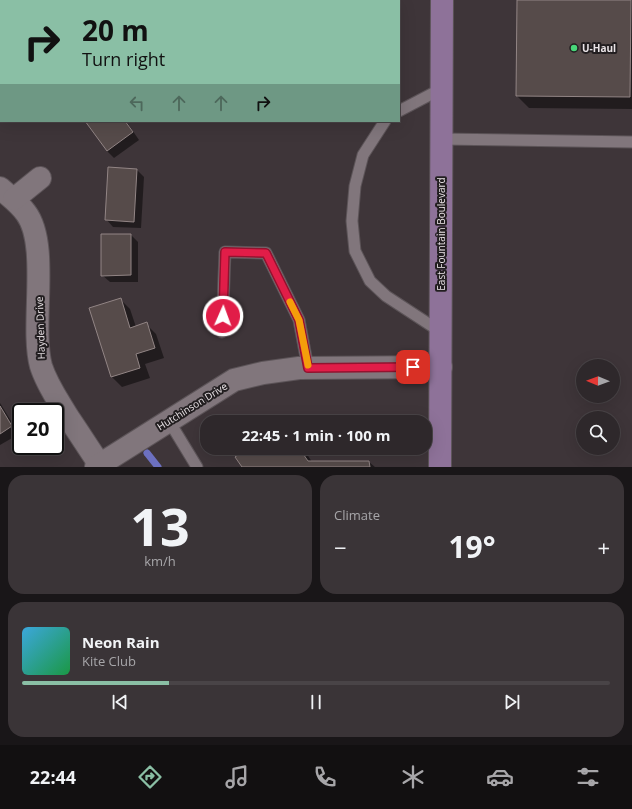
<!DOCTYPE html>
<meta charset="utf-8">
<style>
:root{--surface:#2e282b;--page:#3a3437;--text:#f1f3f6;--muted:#a7a6a9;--line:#494447;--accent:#8abfa5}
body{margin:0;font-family:"Open Sans",sans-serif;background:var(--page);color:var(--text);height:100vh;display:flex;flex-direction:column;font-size:15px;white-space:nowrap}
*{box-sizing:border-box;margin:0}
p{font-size:13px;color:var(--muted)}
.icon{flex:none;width:22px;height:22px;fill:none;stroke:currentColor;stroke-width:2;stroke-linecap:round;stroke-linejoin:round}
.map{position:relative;height:467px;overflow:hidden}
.sheet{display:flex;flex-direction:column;gap:8px;padding:8px;background:#191618;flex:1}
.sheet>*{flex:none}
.hud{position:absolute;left:0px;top:0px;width:400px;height:122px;box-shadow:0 4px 16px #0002,0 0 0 1px var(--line);background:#8abfa5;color:#111;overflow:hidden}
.needle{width:26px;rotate:271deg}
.tools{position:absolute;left:576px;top:359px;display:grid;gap:8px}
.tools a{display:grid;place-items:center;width:44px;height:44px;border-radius:50%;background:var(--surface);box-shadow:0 4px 16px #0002,0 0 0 1px var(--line);font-size:20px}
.speed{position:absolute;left:12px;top:403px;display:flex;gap:8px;font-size:20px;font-weight:700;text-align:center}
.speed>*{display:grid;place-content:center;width:52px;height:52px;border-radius:50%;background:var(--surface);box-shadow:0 4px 16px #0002,0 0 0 1px var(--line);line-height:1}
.speed .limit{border:2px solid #111;border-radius:6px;background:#fff;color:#111}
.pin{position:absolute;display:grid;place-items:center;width:34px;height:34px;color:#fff;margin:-17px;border-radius:8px;box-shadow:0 2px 6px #0006}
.me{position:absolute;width:44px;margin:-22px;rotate:2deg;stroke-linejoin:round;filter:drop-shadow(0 0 3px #0008)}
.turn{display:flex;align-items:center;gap:14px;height:84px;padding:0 16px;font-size:18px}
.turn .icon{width:52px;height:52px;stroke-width:2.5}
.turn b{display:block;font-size:28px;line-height:34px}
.lanes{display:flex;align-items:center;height:38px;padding:0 16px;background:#0003;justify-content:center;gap:20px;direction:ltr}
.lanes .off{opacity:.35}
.big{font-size:30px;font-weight:700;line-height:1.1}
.sheet .widget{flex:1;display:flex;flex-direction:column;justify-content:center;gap:6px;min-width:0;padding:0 14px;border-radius:16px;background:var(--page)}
.sheet .dial{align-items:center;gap:0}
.dial b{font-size:52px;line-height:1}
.song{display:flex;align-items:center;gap:12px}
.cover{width:48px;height:48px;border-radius:6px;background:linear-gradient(135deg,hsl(200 70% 55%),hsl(140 70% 35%))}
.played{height:4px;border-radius:2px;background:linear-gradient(90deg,var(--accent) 25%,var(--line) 25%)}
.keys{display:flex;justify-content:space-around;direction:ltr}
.heat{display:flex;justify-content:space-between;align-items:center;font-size:22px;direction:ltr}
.sheet .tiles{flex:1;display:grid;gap:8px;grid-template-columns:1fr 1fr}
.widget:last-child{grid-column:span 2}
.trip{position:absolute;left:200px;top:415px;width:232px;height:40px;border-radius:16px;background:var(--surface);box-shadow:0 4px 16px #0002,0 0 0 1px var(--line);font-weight:700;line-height:40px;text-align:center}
.dock{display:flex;height:64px;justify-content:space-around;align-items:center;background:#121011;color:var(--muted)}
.dock .icon{width:28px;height:28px}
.dock .on{color:var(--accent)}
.dock b{font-size:18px;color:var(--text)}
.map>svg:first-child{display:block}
.shadow{fill:#0007}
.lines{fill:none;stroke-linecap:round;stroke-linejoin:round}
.stream{stroke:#6c70c0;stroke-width:7}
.building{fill:#564b4a;stroke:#928585}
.lane-casing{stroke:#5c5458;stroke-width:13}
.street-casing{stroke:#5c5458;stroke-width:24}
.primary-casing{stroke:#5c5458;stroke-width:24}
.lane{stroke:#81767c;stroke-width:11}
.street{stroke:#81767c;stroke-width:22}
.primary{stroke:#8e7299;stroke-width:22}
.route-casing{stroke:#92132f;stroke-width:10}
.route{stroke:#e11d48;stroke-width:7}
.slow{stroke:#f59e0b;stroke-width:7}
.poi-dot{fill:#48d779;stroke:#221e20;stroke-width:1.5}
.labels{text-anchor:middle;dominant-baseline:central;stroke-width:4;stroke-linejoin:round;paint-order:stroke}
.poi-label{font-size:10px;font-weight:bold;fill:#eae4e7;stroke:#221e20;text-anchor:start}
.street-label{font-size:10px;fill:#eae4e7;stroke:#221e20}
</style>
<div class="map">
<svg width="632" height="467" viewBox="0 0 632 467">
<rect width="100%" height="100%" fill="#3e3539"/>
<!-- shadow -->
<g class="shadow">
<path d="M518,0H632V109L529,108L517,96Z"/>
<path d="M0,88L1,121H6V123H0Z"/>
<path d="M86,121H126L139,140L114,158L107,151Z"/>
<path d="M137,170L144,177L141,228L113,227L106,219Z"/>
<path d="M131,235L138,242V282H110L102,275Z"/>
<path d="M120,299L130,309L136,327L146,324L156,334L164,358L145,364L150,378L122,387L112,377L90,308Z"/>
<path d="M0,403L19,434L0,445Z"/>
<path d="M249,448H303L312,462H369L375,467H243Z"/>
</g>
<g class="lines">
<!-- stream -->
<path class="stream" d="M147,453L158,467"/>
</g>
<!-- building -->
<g class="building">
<path d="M517,0H631L630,97L516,96Z"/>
<path d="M85,121H125L133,132L107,151Z"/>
<path d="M108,167L137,169L134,222L105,220Z"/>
<path d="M101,234H131V275L101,276Z"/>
<path d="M121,298L130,328L147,322L155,348L136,354L140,368L111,377L89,308Z"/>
<path d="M0,406L12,426L0,434Z"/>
<path d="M247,448H299L308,461H369L370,467H242L235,457Z"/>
</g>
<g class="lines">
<defs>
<g id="lane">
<path d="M399,111L441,89"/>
<path d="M385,121L363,155L355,186L352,221L355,251L370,281L386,296L441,332"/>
<path d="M441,139L632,142"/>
<path d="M222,332L225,252L266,253L299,320L308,368"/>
<path d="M169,421L197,467"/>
</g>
<g id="street">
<path d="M0,188C9,196 19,203 26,213C50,245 30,326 41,366C47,385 58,400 68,417C79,433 89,449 100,465"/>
<path d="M14,199L40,178"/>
<path d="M96,467L234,380L263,373L299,368L441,367"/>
</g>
<path id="primary" d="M440,467L442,0"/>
</defs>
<!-- lane casing -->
<use href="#lane" class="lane-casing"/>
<!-- street casing -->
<use href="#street" class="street-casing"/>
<!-- primary casing -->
<use href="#primary" class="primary-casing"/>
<!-- lane -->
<use href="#lane" class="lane"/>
<!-- street -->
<use href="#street" class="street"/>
<!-- primary -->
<use href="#primary" class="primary"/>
</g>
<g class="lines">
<defs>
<path id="route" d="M223,316L225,252L266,253L299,320L308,368L413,367"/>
</defs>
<!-- route casing -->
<use href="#route" class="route-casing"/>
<!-- route -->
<use href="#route" class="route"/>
<!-- slow -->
<path class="slow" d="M290,302L299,320L308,365"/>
</g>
<!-- markers -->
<circle class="poi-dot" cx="574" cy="48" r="4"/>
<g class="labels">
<!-- poi labels -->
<g class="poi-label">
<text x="582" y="48">U-Haul</text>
</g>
<!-- street labels -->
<g class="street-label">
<text transform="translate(441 234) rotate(-90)">East Fountain Boulevard</text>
<text transform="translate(40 328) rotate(-92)">Hayden Drive</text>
<text transform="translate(192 406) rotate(-32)">Hutchinson Drive</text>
</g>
</g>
</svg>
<div class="tools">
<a><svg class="needle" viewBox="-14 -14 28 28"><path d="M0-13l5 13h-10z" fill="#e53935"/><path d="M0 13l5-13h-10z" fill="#a7a6a9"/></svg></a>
<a><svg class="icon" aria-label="search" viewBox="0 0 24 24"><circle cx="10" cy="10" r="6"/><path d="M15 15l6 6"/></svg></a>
</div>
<div class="speed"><div class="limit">20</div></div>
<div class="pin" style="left:413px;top:367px;background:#d93025"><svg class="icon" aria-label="arrive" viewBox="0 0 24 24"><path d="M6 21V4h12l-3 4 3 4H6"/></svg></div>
<svg class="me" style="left:223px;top:316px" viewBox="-20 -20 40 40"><circle r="17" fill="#e11d48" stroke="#fff" stroke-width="3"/><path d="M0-11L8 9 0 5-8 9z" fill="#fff"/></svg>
<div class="trip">22:45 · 1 min · 100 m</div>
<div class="hud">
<div class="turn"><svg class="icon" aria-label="right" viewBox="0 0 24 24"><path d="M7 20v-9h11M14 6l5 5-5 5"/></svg><div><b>20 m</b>Turn right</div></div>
<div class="lanes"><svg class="icon off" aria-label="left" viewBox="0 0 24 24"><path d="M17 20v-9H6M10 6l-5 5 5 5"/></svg><svg class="icon off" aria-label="ahead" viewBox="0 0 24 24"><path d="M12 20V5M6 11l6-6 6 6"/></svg><svg class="icon off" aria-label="ahead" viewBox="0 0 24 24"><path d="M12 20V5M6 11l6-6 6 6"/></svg><svg class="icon" aria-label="right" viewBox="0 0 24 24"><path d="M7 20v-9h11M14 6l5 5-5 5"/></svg></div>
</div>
</div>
<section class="sheet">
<div class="tiles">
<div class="widget dial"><b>13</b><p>km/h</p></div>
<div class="widget"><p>Climate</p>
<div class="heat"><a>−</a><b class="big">19°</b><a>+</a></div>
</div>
<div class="widget">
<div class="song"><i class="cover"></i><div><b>Neon Rain</b><p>Kite Club</p></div></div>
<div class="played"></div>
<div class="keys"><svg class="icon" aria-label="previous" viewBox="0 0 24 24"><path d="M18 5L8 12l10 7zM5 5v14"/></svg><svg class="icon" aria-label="pause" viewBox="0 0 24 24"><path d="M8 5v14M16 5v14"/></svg><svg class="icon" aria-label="next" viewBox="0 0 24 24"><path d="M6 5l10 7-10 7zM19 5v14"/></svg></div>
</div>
</div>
</section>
<nav class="dock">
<b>22:44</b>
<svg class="icon on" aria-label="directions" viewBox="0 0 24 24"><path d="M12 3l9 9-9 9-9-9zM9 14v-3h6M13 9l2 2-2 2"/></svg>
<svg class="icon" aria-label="music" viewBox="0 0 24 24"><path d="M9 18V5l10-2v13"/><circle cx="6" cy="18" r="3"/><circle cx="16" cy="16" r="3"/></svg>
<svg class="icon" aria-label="phone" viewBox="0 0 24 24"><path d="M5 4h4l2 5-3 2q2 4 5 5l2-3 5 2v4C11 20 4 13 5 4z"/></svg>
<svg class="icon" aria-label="climate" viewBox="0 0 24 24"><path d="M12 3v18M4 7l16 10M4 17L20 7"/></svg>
<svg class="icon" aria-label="car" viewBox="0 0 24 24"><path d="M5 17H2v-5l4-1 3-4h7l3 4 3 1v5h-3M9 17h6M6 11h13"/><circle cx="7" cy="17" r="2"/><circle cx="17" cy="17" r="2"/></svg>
<svg class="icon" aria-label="filters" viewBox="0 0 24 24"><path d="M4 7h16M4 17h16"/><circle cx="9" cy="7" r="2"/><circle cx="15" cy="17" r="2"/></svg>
</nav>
